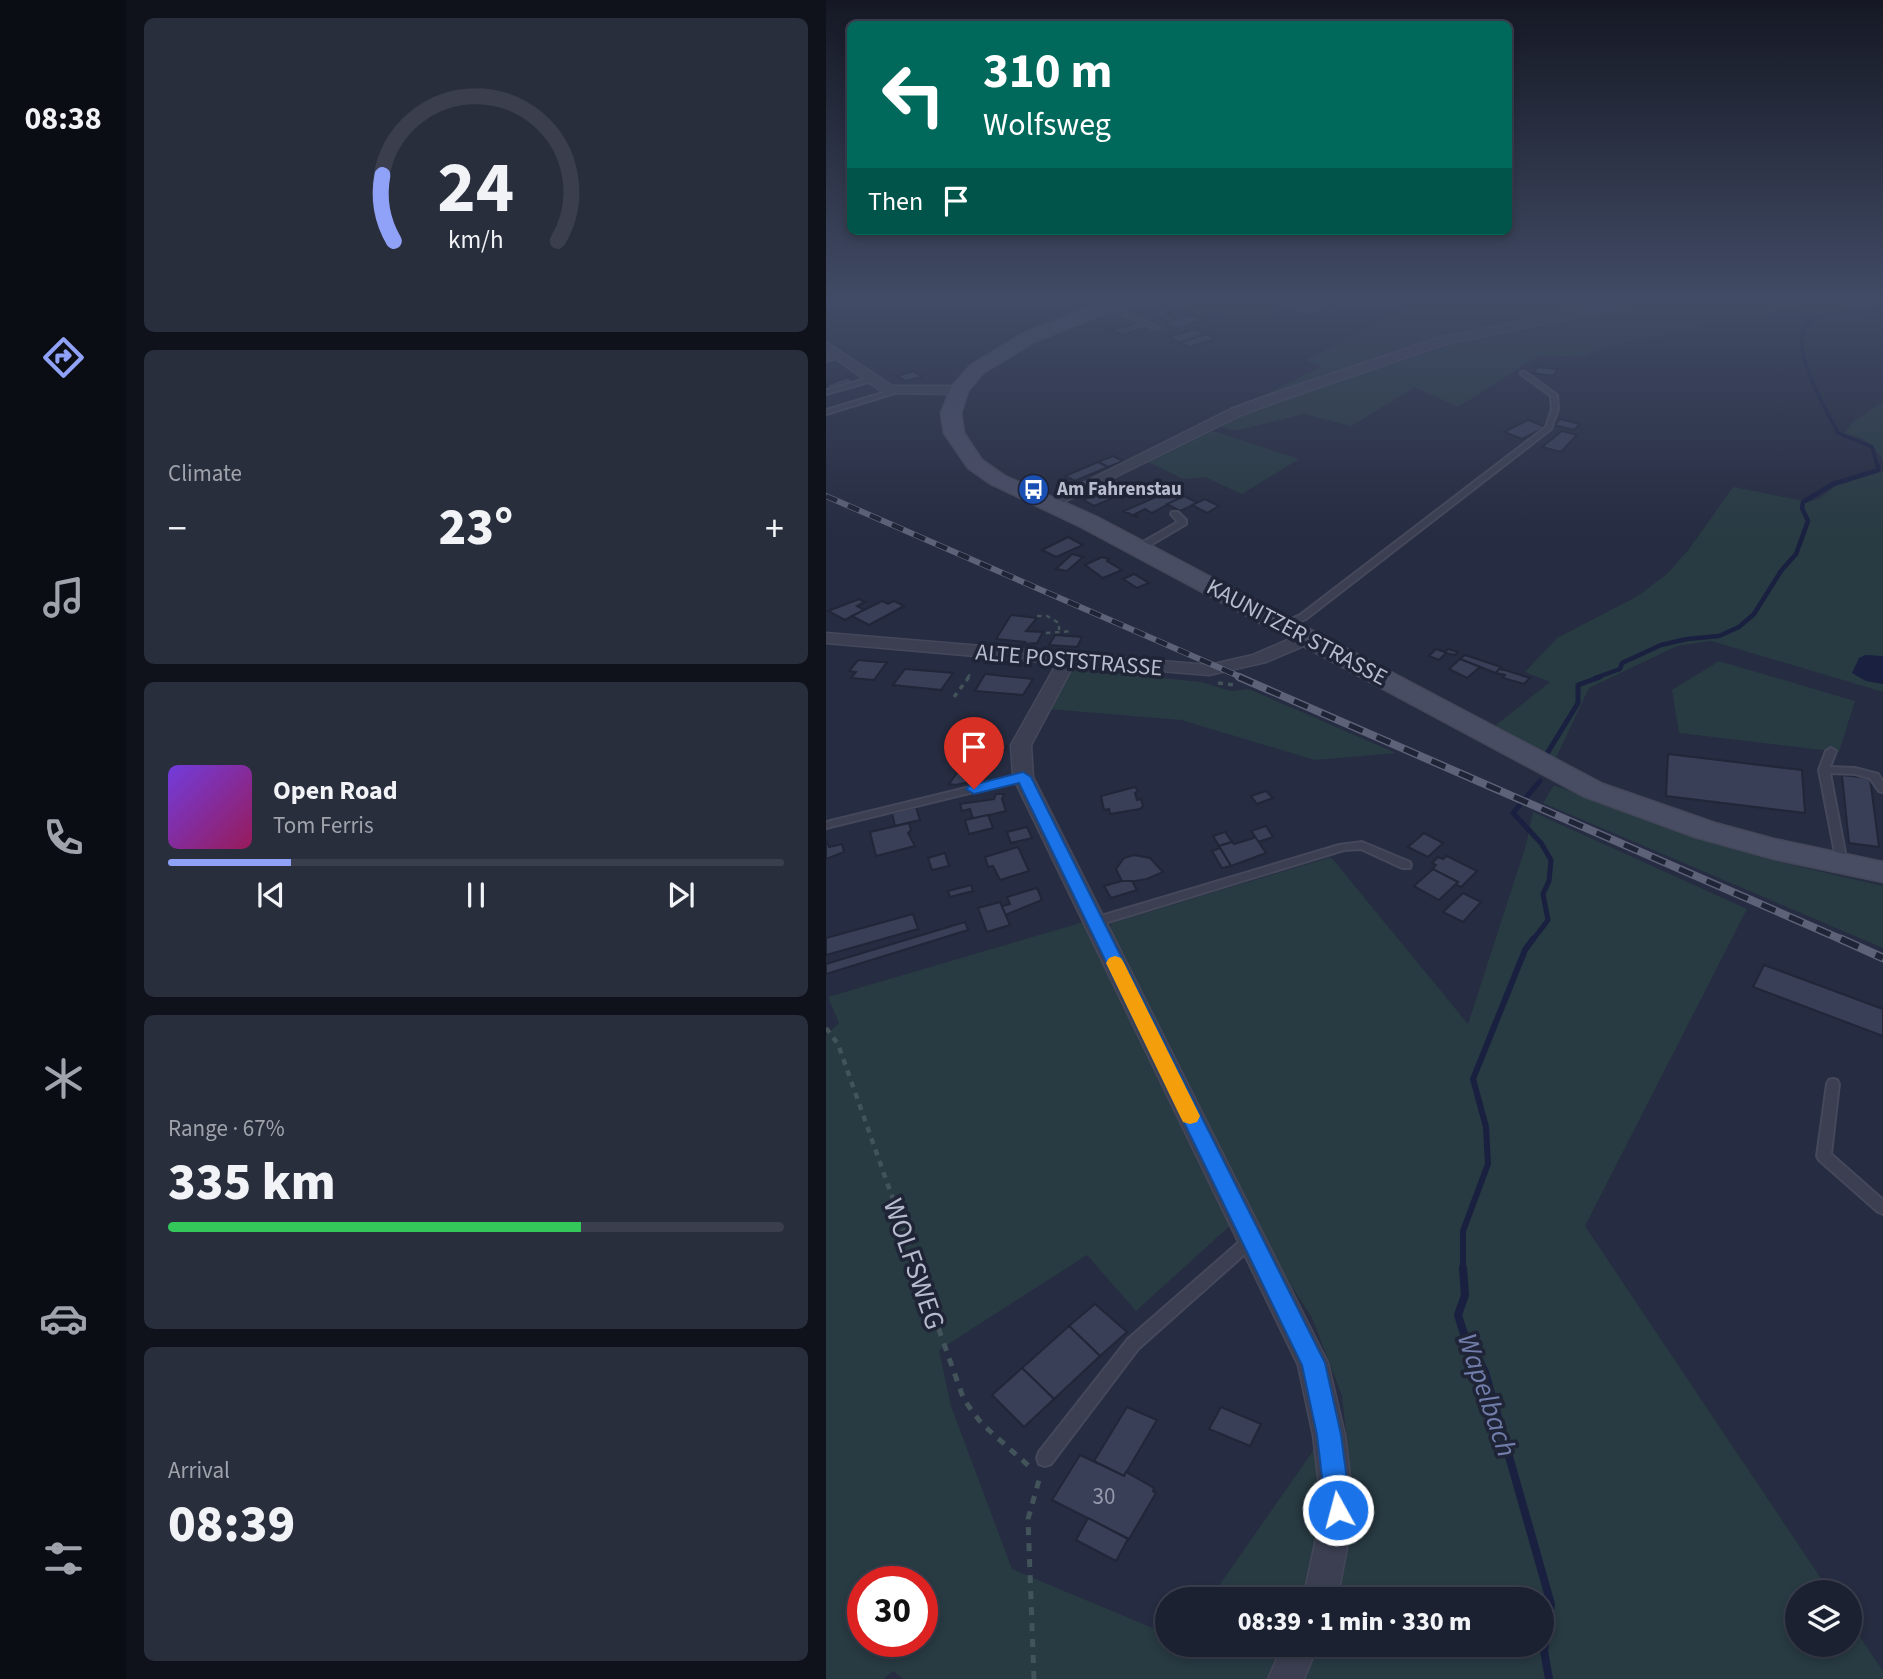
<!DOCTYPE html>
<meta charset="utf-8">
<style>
:root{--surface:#1c2131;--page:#292e3d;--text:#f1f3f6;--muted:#a0a3ab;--line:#3a3e4d;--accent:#90a2f8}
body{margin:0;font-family:"Source Sans 3",sans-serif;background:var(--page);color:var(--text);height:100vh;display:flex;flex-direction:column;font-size:26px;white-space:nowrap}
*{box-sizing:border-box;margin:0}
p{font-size:23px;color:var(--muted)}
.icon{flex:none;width:38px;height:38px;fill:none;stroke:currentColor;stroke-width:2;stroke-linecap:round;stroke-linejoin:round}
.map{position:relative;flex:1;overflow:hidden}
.details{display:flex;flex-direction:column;gap:18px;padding:18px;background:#0f121b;width:700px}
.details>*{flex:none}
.top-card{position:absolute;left:21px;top:21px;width:665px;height:214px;border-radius:10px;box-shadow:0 4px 10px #0003,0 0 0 2px var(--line);background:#00695c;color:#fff;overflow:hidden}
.tools{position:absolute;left:959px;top:1580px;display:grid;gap:14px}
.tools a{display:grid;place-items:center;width:77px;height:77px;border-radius:50%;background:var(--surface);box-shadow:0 4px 10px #0003,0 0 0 2px var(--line);font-size:35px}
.speed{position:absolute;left:21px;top:1566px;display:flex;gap:14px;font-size:35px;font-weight:700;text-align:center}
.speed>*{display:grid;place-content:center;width:91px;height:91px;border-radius:50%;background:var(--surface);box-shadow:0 4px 10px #0003,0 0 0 2px var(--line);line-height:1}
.speed .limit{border:10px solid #d22;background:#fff;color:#111}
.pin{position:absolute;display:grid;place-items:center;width:60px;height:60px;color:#fff;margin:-72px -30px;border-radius:50% 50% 50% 0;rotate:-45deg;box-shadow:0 0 7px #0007}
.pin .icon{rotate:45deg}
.me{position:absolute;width:77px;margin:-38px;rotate:353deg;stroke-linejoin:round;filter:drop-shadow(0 0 5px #0008)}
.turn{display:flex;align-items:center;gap:24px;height:147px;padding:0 21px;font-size:32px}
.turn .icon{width:91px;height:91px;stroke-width:2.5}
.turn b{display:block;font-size:49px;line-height:60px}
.then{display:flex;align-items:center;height:66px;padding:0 21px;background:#0003;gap:14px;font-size:26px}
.big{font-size:52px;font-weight:800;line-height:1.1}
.details .tile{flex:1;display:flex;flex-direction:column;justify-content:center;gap:10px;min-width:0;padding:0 24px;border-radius:10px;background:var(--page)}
.details .dial{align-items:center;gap:0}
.dial svg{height:182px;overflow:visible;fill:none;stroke:var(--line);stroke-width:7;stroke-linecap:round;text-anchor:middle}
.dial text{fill:var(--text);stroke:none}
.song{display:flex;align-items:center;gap:21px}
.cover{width:84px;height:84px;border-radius:10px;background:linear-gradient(135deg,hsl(260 70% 55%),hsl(330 70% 35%))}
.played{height:7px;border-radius:4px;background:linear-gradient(90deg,var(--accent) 20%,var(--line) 20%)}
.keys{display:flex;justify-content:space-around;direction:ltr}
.heat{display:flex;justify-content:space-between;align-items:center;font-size:38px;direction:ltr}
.charge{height:10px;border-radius:5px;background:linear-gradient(90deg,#34c759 67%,var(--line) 0)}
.trip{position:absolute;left:329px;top:1587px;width:399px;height:70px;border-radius:35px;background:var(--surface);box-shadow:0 4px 10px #0003,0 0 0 2px var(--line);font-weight:800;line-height:70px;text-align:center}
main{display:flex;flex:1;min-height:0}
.menu{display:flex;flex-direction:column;width:126px;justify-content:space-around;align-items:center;background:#0b0d14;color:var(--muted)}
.menu .icon{width:49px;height:49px}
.menu .on{color:var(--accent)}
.menu b{font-size:32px;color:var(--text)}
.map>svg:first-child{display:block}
.green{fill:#283a42;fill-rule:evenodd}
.water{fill:#192040}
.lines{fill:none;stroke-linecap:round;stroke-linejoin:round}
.stream-far4{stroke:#192040;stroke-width:3.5}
.stream-far3{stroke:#192040;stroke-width:4.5}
.stream-far2{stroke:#192040;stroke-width:5}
.stream-far1{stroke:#192040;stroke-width:6}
.stream{stroke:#192040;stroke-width:8}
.building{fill:#383f57;stroke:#212638;stroke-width:2}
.lane-casing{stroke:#44485a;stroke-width:4}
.street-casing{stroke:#44485a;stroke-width:3}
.secondary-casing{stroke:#44485a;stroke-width:3}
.path-far4{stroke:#42535a;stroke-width:2;stroke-dasharray:3.5 3.5;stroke-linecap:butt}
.path-far3{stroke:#42535a;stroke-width:2.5;stroke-dasharray:4.5 4.5;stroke-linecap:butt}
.path-far2{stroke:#42535a;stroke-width:3.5;stroke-dasharray:5 5;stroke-linecap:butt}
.path-far1{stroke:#42535a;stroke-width:4.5;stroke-dasharray:6 6;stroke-linecap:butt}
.path{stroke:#42535a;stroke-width:5;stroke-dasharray:8 8;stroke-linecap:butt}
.lane{fill:#3b3f51;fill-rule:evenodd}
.street{fill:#3b3f51;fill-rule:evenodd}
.secondary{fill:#494d64;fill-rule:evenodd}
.rail-far2-casing{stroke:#5d6278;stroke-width:6}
.rail-far1-casing{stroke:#5d6278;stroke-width:8}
.rail-casing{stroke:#5d6278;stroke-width:9}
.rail-far2{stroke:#1f2436;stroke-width:4.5;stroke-dasharray:12;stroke-linecap:butt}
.rail-far1{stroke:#1f2436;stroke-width:5;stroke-dasharray:15;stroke-linecap:butt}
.rail{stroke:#1f2436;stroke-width:6;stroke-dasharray:19;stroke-linecap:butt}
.route{fill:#1a73e8;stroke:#114b97;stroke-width:2}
.slow{fill:#f59e0b}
.labels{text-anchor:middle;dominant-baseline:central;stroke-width:7;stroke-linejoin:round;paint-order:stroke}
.far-poi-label{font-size:19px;font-weight:bold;fill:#b7bbcb;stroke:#1f2436;text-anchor:start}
.street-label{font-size:23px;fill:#b7bbcb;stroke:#1f2436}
.near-number-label{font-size:23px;fill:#959aac}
.near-street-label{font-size:28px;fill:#b7bbcb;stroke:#1f2436}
.near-water-label{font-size:28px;font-style:italic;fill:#717daa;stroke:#1f2436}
</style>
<main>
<nav class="menu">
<b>08:38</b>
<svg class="icon on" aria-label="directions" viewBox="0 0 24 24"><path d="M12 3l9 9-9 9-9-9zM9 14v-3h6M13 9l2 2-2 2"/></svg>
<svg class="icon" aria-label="music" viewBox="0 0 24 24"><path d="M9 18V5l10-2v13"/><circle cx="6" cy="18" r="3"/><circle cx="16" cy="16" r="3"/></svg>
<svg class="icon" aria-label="phone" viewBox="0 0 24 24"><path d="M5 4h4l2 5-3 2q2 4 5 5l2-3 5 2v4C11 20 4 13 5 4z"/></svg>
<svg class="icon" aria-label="climate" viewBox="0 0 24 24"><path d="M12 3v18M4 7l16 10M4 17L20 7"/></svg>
<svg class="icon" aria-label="car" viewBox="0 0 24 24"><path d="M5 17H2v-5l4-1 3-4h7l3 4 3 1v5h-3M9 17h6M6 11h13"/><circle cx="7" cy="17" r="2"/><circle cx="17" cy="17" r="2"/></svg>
<svg class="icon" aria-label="filters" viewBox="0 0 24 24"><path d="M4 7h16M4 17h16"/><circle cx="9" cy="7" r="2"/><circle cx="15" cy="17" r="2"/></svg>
</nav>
<section class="details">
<div class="tile dial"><svg viewBox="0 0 100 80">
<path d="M14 69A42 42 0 1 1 86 69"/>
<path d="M14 69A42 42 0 0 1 9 40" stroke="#90a2f8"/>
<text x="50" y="56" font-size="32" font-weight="700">24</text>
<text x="50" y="72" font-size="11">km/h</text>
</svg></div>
<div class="tile"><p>Climate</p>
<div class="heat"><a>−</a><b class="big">23°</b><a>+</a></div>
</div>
<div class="tile">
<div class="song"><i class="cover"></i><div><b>Open Road</b><p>Tom Ferris</p></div></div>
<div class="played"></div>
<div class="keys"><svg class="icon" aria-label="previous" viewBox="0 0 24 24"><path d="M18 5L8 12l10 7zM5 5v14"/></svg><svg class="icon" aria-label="pause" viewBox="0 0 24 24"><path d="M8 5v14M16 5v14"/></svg><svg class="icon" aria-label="next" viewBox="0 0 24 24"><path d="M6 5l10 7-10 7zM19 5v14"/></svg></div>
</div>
<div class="tile"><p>Range · 67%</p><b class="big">335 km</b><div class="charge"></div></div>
<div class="tile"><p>Arrival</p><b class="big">08:39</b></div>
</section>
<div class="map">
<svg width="1057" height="1679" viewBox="0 0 1057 1679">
<rect width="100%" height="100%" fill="#262c41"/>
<!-- green -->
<g class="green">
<path d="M332,299H413L451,312L437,318L385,312L371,314Z"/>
<path d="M598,299H1057V303L1047,308L1028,312L998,314L963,309L779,347L758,357L714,355L632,407L589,387L525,426L478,414L409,431L389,425L413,408L495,367L479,360Z"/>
<path d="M1057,402V461C1048,444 1038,436 1018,434L1027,422Z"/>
<path d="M387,431L473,459L416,494L379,477L357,479L320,461L378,432Z"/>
<path d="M1057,471V692L885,641L851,646L763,688L729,760L665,729L724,682L699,672L731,638L812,596L842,573L863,549L907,487L983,502L994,498L1010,486Z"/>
<path d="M893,661L1029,701L1013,752L853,733L846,690Z"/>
<path d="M242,668L375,682L405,691L423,689L570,753L489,760L355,720L222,709Z"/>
<path d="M728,785L872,839L945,860L1057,886V948L717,803Z"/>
<path d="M707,812L921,909L759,1226L1004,1592H971V1645H1024V1622L1057,1671V1679H469L482,1645H716V1600L500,1599L511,1571L527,1494L516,1396L486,1318L443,1251L282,931L286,923L505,857L642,1024L700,845Z"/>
<path d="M261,921L316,1043L407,1223L310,1311L261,1255L113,1350L125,1406L186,1569L341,1634V1645H463L449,1679H77L67,1671L58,1679H0V1035L13,1023L2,997ZM37,1582H96V1642H37Z"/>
<path d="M496,1438L499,1511L481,1599L383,1600Z"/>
</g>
<!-- water -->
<path class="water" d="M1039,655L1057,656V684L1040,681L1026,673L1033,658Z"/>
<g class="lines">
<!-- stream-far4 -->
<path class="stream-far4" d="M1052,468L1046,447L1012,433C1000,408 946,325 998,315C1019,311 1038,315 1057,304"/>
<!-- stream-far3 -->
<path class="stream-far3" d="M769,678L794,669L796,663L835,645L861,639L893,636L913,627L928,614L955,571L970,554L982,521L976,508L977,502L1007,484L1052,470V466"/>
<!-- stream-far2 -->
<g class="stream-far2">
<path d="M722,752L752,703V685L774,677"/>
<path d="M706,941L722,920L717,894L723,881L725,860L715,843L687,813L714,781"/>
</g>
<!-- stream-far1 -->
<path class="stream-far1" d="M637,1270V1231L662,1164L660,1127L647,1079L699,950L707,939"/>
<!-- stream -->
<path class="stream" d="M637,1268L639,1295L632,1315L638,1334L659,1372L725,1604L718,1651L723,1679"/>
</g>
<!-- building -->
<g class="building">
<path d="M435,299H483L506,307L483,316Z"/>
<path d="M340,308L348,311L340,314L354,319L345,322L324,312Z"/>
<path d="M366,315L377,320L350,329L337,322Z"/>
<path d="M313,322L323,327L296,335L286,330Z"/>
<path d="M369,329L380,334L354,343L343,337Z"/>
<path d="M380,334L389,339L363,347L354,343Z"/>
<path d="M712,366V367L732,369L727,376L707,373Z"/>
<path d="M87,371L96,377L80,381L71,376Z"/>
<path d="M22,377L29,382L5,389L0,385Z"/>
<path d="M734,419L754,424L748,430L728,425Z"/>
<path d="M702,420L720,427L696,439L678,432Z"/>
<path d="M736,431L751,435L735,452L716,447Z"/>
<path d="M287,456L297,461L282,467L272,462Z"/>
<path d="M272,462L282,467L249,481L239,476Z"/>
<path d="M285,488L297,494L268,506L257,500Z"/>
<path d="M346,490L358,496L326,513L319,509L309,514L307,516H313L310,517L298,511Z"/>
<path d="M358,496L372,503L354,511L341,504Z"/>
<path d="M379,499L393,506L381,513L366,505Z"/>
<path d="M242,537L257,545L230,557L216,550Z"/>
<path d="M246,554L257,557L241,571L230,569Z"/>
<path d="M276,557L283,559L281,561L296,570L277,578L259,565Z"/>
<path d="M308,574L323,583L311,588L297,579Z"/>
<path d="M33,599L39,602L31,606L38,610L19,620L2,611Z"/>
<path d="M56,601L62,604L68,601L78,606L43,625L26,616Z"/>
<path d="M185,615L211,618L200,631L217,632L211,643L197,644L199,642L170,639Z"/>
<path d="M229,635L256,637L251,647L223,645Z"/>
<path d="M610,649L619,652L622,649L632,652L629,655L620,653L613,660L603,656Z"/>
<path d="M639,655L675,667L670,673L654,667L634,659Z"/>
<path d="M634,659L654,667L641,678L623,669Z"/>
<path d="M32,660L54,662H61L48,680L25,678L30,672L23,671Z"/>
<path d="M79,669L117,672L127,673L115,690L67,685Z"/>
<path d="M673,669L679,670L704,678L698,684L677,678L679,675L670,673Z"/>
<path d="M159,674L198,678L207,679L197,695L149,691Z"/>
<path d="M147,736L164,739L161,743L181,746L170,763L135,758Z"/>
<path d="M132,743H142L140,745L144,746L135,758L125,756Z"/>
<path d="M842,754L976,770L979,813L840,796Z"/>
<path d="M147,763L167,766L162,773L142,770Z"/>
<path d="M134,769L142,770L162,773L159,778L130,785L123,784Z"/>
<path d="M1016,775L1044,778L1053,847L1023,843Z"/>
<path d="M309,787L312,791L309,793L311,800L315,799L317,806L314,809L284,814L283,809L278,810L275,796Z"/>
<path d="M440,791L447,798L431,804L425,796Z"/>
<path d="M170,794H178L176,799L180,811L147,819L144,809L136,811L134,804L168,799Z"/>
<path d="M90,807L94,820L69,826L66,813Z"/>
<path d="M162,815L167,828L143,834L139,820Z"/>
<path d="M83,823L85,830L82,833L89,846L50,856L44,832Z"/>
<path d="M440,826L447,837L432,842L425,831Z"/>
<path d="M201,827L206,838L185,843L181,832Z"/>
<path d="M399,832L406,842L393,846L387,836Z"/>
<path d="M598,833L617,843L602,857L582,847Z"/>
<path d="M428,835L440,853L405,866L393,846L406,842L408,844L428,838Z"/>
<path d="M0,839L3,847L16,844L18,852L0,859Z"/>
<path d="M192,847L203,871L174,880L167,866L162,867L159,857Z"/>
<path d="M394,848L405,866L396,868L386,851Z"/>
<path d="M119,853L123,866L106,870L102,858Z"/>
<path d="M308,855L324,858L337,872L321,879L303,882L296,881L290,869L298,858Z"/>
<path d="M621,856L651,871L635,887L629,884L632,882L606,869L610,865L606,863L612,857L617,859Z"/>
<path d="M607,869L632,882L613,900L588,886Z"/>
<path d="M296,881H306L311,890L285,898L278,886Z"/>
<path d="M145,885L147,891L124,897L122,891Z"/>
<path d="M211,888L216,900L179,915L176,906L184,904L181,897Z"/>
<path d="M637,893L655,902L637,922L617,912Z"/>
<path d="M174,902L184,925L161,932L152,908Z"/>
<path d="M87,914L92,929L0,955V938Z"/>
<path d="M139,922L142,930L0,974V964Z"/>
<path d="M938,965L1057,1009V1036L927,987Z"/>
<path d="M269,1304L301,1332L274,1356L243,1326Z"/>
<path d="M243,1326L274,1356L228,1399L196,1368Z"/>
<path d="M196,1368L228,1399L198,1427L166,1395Z"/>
<path d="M301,1407L331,1420L298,1476L268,1461Z"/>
<path d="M395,1407L435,1424L424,1446L383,1429Z"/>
<path d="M254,1455L298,1476L300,1472L328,1488L327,1491L330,1493L303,1539L226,1500Z"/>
<path d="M262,1518L302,1539L290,1561L250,1540Z"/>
</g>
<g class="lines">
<defs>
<g id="lane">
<path d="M279,305H283L334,328L329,329L279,307Z"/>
<path d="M14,354L16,355V357L0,361V357Z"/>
<path d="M695,372H699L731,395L732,409L725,429L480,619L462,627H456V623L474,615L720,427L726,409L725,396L695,374Z"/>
<path d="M47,377L49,378V380L0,394V390Z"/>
<path d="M70,389L72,390V392L0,414V410Z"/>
<path d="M346,512H352L360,520V524L316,550H310V546L352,522L345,514Z"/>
<path d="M1005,748L1010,751L1004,767L1029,768L1052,774L1057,782V792L1053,791L1044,778L1029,774L1004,773L1021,863L1016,867L1011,863L993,770L1000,751Z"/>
<path d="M197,774L201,775L202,777L201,779L0,828V822Z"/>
<path d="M536,842L584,862L585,865L584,868H576L535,849L518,850L269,926L265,925L263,922L265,919L513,845Z"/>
<path d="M1007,1079L1011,1080L1013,1084L1005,1154L1057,1200V1214L1052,1212L993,1160L991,1156L1001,1084L1003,1080Z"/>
<path d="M425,1234L430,1236L432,1240L430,1244L312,1349L225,1464L219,1466L213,1464L211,1458L213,1452L302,1339L420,1236Z"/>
</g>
<g id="street">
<path d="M0,299H18L0,306Z"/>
<path d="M806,299H829L823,302L619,344L453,401L415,415L230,506H220L217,503L405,409L443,395L612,338Z"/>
<path d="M0,342L66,386H133L140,390L133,394L58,393L0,352Z"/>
<path d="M480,632L489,637L475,647L440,662L383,675L248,664L205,745L207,777L502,1363L519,1435L528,1510L511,1600H477L496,1510L487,1435L472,1365L187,777L185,745L231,663L0,643V633L383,665L427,655Z"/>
<path d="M457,1645H492L478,1679H442Z"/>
</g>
<path id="secondary" d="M285,299H307L305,303L210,341L157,373L142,391L135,413L138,433L156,460L179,476L271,517L777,784L889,823L948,839L1057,862V882L948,859L869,837L757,796L255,527L165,484L142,468L118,433L115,413L126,386L145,365L198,333Z"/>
</defs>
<!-- lane casing -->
<use href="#lane" class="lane-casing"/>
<!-- street casing -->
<use href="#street" class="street-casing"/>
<!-- secondary casing -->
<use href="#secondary" class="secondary-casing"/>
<!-- path-far4 -->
<path class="path-far4" d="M920,299L954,309"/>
<!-- path-far3 -->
<g class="path-far3">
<path d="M211,616H221L233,623V630"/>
<path d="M220,633L247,631"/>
<path d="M141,678L146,672"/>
</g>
<!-- path-far2 -->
<g class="path-far2">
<path d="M392,683L409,685"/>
<path d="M128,697L143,677"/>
</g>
<!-- path-far1 -->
<path class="path-far1" d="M0,1028L12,1044L92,1270"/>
<!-- path -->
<g class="path">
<path d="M91,1268L138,1400L156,1424L204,1467"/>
<path d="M208,1679L202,1519L215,1473"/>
</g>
<!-- lane -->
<use href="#lane" class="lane"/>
<!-- street -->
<use href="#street" class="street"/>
<!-- secondary -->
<use href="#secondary" class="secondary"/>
<defs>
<path id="rail-far2" d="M0,496L417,678"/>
<path id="rail-far1" d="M413,677L1019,941"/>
<path id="rail" d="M1015,939L1057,958"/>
</defs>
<!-- rail-far2 casing -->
<use href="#rail-far2" class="rail-far2-casing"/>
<!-- rail-far1 casing -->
<use href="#rail-far1" class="rail-far1-casing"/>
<!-- rail casing -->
<use href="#rail" class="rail-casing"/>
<!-- rail-far2 -->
<use href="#rail-far2" class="rail-far2"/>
<!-- rail-far1 -->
<use href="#rail-far1" class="rail-far1"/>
<!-- rail -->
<use href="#rail" class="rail"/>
</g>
<!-- sky -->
<linearGradient id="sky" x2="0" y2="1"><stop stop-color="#151824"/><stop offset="0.56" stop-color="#414b65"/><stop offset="1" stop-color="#414b65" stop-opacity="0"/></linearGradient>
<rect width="1057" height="534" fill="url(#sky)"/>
<!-- route -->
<path class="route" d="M197,772L205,777L499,1363L515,1435L525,1510L521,1518L512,1522L503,1518L500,1510L491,1435L476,1365L193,783L148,794L140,789L143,786Z"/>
<!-- slow -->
<path class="slow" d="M289,956L295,958L298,963L374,1116L371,1122L364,1124L357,1122L354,1116L280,963L283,958Z"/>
<!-- icons -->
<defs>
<symbol id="bus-disc" viewBox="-11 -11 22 22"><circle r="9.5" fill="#1a4fb4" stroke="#1f2436"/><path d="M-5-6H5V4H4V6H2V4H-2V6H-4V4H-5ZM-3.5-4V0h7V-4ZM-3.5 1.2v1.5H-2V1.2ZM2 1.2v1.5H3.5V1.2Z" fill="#fff"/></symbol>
</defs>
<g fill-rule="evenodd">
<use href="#bus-disc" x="190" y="472" width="35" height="35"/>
</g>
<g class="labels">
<!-- far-poi labels -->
<g class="far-poi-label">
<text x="231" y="489">Am Fahrenstau</text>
</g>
<!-- street labels -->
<g class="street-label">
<text transform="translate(471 632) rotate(28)">KAUNITZER STRASSE</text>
<text transform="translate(243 660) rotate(5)">ALTE POSTSTRASSE</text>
</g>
<!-- near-number labels -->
<g class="near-number-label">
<text x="278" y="1496">30</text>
</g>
<!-- near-street labels -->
<g class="near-street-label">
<text transform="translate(88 1264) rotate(71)">WOLFSWEG</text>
</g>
<!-- near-water labels -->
<g class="near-water-label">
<text transform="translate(661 1395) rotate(71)">Wapelbach</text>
</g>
</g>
</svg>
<div class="tools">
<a><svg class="icon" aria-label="layers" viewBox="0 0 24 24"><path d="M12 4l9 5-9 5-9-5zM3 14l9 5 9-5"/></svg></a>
</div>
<div class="speed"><div class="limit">30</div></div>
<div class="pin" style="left:148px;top:789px;background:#d93025"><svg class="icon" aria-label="arrive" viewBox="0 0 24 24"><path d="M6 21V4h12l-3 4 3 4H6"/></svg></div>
<svg class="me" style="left:512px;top:1510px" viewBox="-20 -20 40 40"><circle r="17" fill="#1a73e8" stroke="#fff" stroke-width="3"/><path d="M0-11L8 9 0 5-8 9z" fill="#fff"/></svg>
<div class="trip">08:39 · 1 min · 330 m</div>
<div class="top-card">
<div class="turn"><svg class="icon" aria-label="left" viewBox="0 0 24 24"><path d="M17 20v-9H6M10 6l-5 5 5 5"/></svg><div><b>310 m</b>Wolfsweg</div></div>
<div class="then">Then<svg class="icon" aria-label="arrive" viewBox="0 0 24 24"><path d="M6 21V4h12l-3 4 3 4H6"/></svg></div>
</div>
</div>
</main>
